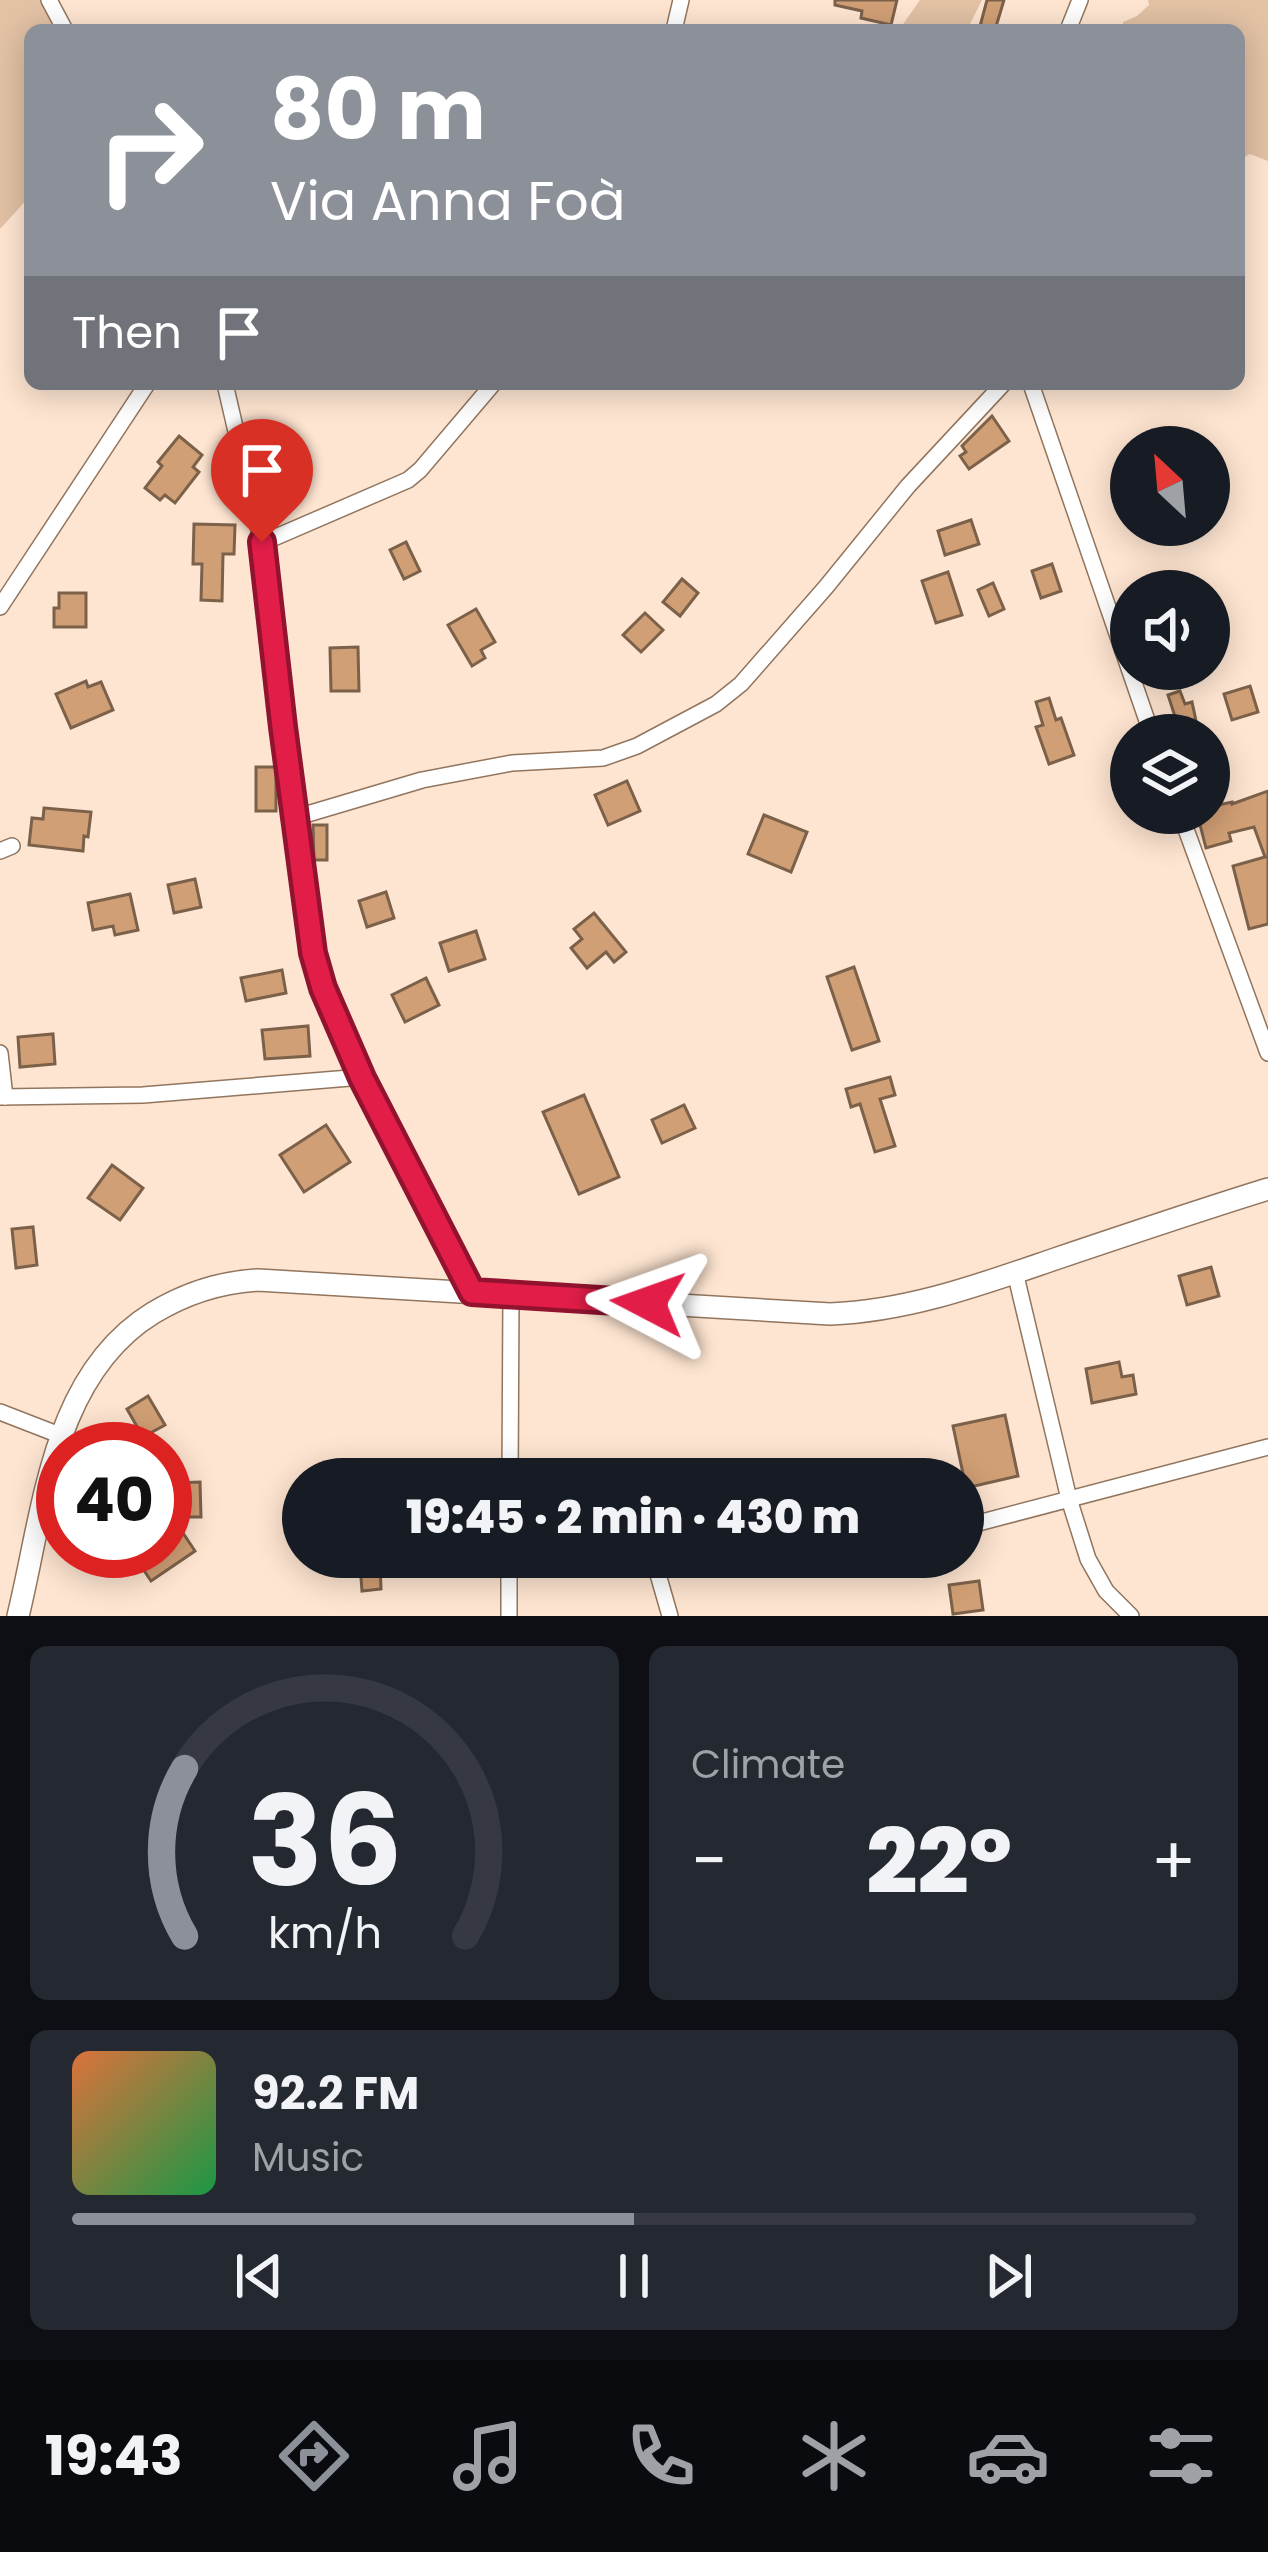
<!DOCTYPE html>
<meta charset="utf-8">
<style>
:root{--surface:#171b24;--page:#242831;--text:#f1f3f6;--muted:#9ea1a6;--line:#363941;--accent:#8c9099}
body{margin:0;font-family:Poppins,sans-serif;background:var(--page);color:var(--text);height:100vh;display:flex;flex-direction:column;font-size:45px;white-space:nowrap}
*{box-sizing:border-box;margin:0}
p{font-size:39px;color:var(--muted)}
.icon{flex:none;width:66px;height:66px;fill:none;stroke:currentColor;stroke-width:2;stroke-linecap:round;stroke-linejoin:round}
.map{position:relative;height:1616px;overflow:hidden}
.sheet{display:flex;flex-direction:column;gap:30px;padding:30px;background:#0d0f14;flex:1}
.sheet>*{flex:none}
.banner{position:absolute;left:24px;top:24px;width:1221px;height:366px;border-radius:18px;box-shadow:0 6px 30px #0003;background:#8c9099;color:#fff;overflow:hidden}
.needle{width:78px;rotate:334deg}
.buttons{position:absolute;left:1110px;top:426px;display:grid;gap:24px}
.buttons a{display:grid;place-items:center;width:120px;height:120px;border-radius:50%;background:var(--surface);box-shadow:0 6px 30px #0003;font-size:60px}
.speed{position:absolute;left:36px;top:1422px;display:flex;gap:24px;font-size:60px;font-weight:700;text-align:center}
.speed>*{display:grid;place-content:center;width:156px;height:156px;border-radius:50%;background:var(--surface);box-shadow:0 6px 30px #0003;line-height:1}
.speed .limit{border:18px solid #d22;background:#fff;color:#111}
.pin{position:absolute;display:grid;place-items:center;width:102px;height:102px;color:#fff;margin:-123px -51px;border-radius:50% 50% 50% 0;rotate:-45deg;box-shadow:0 0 12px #0007}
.pin .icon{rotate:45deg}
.me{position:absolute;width:132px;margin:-66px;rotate:274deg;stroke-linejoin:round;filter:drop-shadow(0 0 9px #0008)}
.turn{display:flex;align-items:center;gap:42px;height:252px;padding:0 48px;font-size:54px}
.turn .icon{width:156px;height:156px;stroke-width:2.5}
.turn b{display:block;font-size:84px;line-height:102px}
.then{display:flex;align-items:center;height:114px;padding:0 48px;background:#0003;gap:24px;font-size:45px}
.big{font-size:90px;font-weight:800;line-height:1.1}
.sheet .tile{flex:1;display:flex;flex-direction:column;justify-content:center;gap:18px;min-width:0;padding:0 42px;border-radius:18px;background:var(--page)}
.sheet .dial{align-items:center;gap:0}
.dial svg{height:312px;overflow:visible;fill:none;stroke:var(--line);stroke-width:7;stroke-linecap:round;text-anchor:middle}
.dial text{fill:var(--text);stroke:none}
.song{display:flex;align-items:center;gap:36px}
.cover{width:144px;height:144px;border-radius:18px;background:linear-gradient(135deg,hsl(20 70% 55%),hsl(140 70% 35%))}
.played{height:12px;border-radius:6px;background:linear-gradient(90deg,var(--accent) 50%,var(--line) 50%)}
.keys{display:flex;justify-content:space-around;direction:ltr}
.heat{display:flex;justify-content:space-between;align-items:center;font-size:66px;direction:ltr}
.sheet .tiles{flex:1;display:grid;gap:30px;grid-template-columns:1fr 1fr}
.tile:last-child{grid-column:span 2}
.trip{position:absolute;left:282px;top:1458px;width:702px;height:120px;border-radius:60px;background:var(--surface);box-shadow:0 6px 30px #0003;font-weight:800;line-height:120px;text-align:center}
.menu{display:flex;height:192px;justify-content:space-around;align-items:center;background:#090b0e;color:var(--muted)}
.menu .icon{width:84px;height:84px}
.menu .current{color:var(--accent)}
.menu b{font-size:54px;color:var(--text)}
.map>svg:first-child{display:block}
.green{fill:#e2c1a4}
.building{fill:#d19f75;stroke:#7c614a;stroke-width:3}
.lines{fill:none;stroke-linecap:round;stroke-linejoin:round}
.street-casing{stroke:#91755e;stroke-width:18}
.secondary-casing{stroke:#91755e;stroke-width:24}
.street{stroke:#fff;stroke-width:15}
.secondary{stroke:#fff;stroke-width:21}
.route-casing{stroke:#92132f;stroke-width:30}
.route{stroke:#e11d48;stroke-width:21}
</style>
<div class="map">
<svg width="1268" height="1616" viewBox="0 0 1268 1616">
<rect width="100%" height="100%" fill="#fee5d1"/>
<!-- green -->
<g class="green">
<path d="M0,0H52L58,30H30V196L0,229Z"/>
<path d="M920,0H982L967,30H899Z"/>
<path d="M1148,0H1268V161L1250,154L1239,160V30H1123V22L1137,16L1149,5Z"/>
</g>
<!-- building -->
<g class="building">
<path d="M835,0H897L891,25L861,18L862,11L835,5Z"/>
<path d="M987,0H1004L995,30H979Z"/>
<path d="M992,416L1009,441L969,469L960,456L966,452L962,446Z"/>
<path d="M179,436L202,455L193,467L199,472L175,503L165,495L160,500L145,488L162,466L158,462Z"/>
<path d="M971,520L979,544L945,555L938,531Z"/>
<path d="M194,524L235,525L234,554H223L222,601L201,600L202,564H193Z"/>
<path d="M406,542L420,571L404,579L390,550Z"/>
<path d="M1052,564L1061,591L1041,598L1032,571Z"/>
<path d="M948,572L962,615L936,623L922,581Z"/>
<path d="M682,579L698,593L680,616L663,602Z"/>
<path d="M993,583L1004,609L989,616L978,590Z"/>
<path d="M59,593H86V627H54V608H59Z"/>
<path d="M476,609L495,642L481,650L485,658L472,666L448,625Z"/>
<path d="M645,613L663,630L641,652L623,635Z"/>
<path d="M358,647L359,691H331L330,648Z"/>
<path d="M86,681L88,687L101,682L113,710L71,728L56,694Z"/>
<path d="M1250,686L1258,712L1232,720L1224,694Z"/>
<path d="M1180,691L1185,704L1192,702L1199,735H1181L1168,695Z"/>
<path d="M1049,698L1056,720L1061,718L1074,755L1049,764L1036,727L1043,725L1036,702Z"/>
<rect x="256" y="767" width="20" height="44"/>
<path d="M627,781L640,811L608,825L595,795Z"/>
<path d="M1268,791V924L1249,929L1233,866L1265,857L1254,827L1229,833L1231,841L1206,848L1197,813H1209V807L1232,802V804Z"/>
<path d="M44,808L91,812L88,837L84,836L83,851L29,845L32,818L43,819Z"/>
<path d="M764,815L807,832L791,872L748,854Z"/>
<path d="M313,825H327V860H314Z"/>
<path d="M195,879L201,907L174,913L168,885Z"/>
<path d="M386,892L394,918L367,927L359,901Z"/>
<path d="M130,894L138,930L115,935L113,926L93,930L88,903Z"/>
<path d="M594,913L626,952L614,962L606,952L587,968L571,948L582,939L574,929Z"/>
<path d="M476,931L485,959L449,971L440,943Z"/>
<path d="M854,967L879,1041L852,1050L827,977Z"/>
<path d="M282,970L286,993L246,1001L241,978Z"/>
<path d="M426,978L439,1005L405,1022L392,995Z"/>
<path d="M308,1026L310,1056L265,1059L262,1030Z"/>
<path d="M53,1034L55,1064L20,1067L18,1037Z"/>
<path d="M890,1077L895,1095L880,1099L895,1146L875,1152L860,1104L851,1107L846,1089Z"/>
<path d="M584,1095L619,1177L579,1194L543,1112Z"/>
<path d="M684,1105L695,1128L662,1143L652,1120Z"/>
<path d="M326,1125L350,1162L304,1192L280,1155Z"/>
<path d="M112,1165L143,1188L120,1220L88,1198Z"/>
<path d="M33,1227L37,1265L16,1268L12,1229Z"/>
<path d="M1211,1267L1219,1296L1187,1305L1179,1276Z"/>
<path d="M1119,1362L1122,1377L1133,1375L1136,1394L1092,1403L1086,1369Z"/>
<path d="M148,1396L165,1425L143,1437L127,1409Z"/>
<path d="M1005,1415L1018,1476L966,1488L953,1426Z"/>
<path d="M200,1482L201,1517H174L173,1483Z"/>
<path d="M181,1530L195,1551L151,1581L143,1569L161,1557L157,1551H165V1541Z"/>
<path d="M380,1563L381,1589L362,1591L360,1564Z"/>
<path d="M979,1581L983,1610L953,1614L949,1585Z"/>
</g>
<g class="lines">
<defs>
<g id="street">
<path d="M49,0L65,30"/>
<path d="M674,30L681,0"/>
<path d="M1068,30L1080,0"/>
<path d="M225,384L262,543L283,727L317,971L362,1077L472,1292"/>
<path d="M1031,384L1152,735"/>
<path d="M262,543L408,480L420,470L493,384"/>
<path d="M0,607L147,384"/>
<path d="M1180,813L1268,1053"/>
<path d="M294,818L422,780L512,763L603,758L637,746L716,704L741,684L826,587L908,486L1003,384"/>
<path d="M0,851L12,846"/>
<path d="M0,1053L5,1097"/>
<path d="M0,1097L143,1095L362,1077"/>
<path d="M1015,1272L1069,1499L1088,1559L1106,1591L1131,1616"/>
<path d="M0,1412L62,1436"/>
<path d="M510,1479L511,1295"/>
<path d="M963,1527L1268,1447"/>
<path d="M653,1557L670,1616"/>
<path d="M509,1616V1557"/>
</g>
<path id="secondary" d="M18,1616C44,1510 52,1375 153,1313C186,1293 220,1282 258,1280L830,1314C909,1311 982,1284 1055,1259C1126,1235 1197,1211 1268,1189"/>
</defs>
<!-- street casing -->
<use href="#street" class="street-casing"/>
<!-- secondary casing -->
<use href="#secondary" class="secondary-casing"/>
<!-- street -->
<use href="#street" class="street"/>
<!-- secondary -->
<use href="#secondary" class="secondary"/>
</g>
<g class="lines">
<defs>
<path id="route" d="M262,542L283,727L313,953L323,988L362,1078L472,1292L648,1303"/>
</defs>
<!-- route casing -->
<use href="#route" class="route-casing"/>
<!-- route -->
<use href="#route" class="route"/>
</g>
</svg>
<div class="buttons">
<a><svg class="needle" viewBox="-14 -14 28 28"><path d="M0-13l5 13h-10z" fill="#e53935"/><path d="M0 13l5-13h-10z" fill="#9ea1a6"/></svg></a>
<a><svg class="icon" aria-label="sound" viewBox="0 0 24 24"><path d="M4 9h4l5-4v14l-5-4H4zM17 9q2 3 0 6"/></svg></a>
<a><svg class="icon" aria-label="layers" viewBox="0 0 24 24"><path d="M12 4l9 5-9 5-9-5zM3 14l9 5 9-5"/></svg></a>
</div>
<div class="speed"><div class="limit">40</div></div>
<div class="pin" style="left:262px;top:542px;background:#d93025"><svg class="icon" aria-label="arrive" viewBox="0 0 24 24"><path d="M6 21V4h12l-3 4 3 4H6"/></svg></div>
<svg class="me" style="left:648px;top:1303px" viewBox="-20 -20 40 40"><path d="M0-17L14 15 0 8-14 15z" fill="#e11d48" stroke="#fff" stroke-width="4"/></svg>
<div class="trip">19:45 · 2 min · 430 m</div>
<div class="banner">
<div class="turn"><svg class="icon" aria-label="right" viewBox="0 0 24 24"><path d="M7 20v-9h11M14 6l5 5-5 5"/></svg><div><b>80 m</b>Via Anna Foà</div></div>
<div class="then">Then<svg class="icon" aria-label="arrive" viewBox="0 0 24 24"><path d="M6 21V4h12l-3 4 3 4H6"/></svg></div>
</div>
</div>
<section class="sheet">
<div class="tiles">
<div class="tile dial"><svg viewBox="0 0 100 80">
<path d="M14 69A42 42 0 1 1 86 69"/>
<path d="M14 69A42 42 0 0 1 14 26" stroke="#8c9099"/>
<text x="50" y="56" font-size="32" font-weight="700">36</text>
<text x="50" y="72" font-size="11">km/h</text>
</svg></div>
<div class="tile"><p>Climate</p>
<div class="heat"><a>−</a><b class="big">22°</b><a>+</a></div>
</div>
<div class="tile">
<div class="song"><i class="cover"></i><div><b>92.2 FM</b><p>Music</p></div></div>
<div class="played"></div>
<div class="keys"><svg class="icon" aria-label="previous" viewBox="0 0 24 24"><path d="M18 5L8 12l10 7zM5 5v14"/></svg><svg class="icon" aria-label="pause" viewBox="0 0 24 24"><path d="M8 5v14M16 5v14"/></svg><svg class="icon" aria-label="next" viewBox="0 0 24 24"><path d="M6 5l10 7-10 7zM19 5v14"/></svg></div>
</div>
</div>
</section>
<nav class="menu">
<b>19:43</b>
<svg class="icon current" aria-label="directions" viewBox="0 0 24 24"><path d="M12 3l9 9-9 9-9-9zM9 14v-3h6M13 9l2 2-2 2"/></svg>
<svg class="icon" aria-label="music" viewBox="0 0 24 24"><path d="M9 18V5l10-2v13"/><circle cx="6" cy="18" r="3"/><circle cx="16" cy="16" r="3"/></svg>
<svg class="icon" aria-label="phone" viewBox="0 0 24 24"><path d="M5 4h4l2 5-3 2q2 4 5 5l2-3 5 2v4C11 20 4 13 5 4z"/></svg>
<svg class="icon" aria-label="climate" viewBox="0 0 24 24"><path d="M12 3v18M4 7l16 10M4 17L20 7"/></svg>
<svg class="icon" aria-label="car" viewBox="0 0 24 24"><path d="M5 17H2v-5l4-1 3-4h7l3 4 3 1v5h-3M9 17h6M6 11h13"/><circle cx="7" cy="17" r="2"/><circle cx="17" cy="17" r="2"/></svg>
<svg class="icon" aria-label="filters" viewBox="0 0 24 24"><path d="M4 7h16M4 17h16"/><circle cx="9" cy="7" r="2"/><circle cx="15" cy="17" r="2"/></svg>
</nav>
